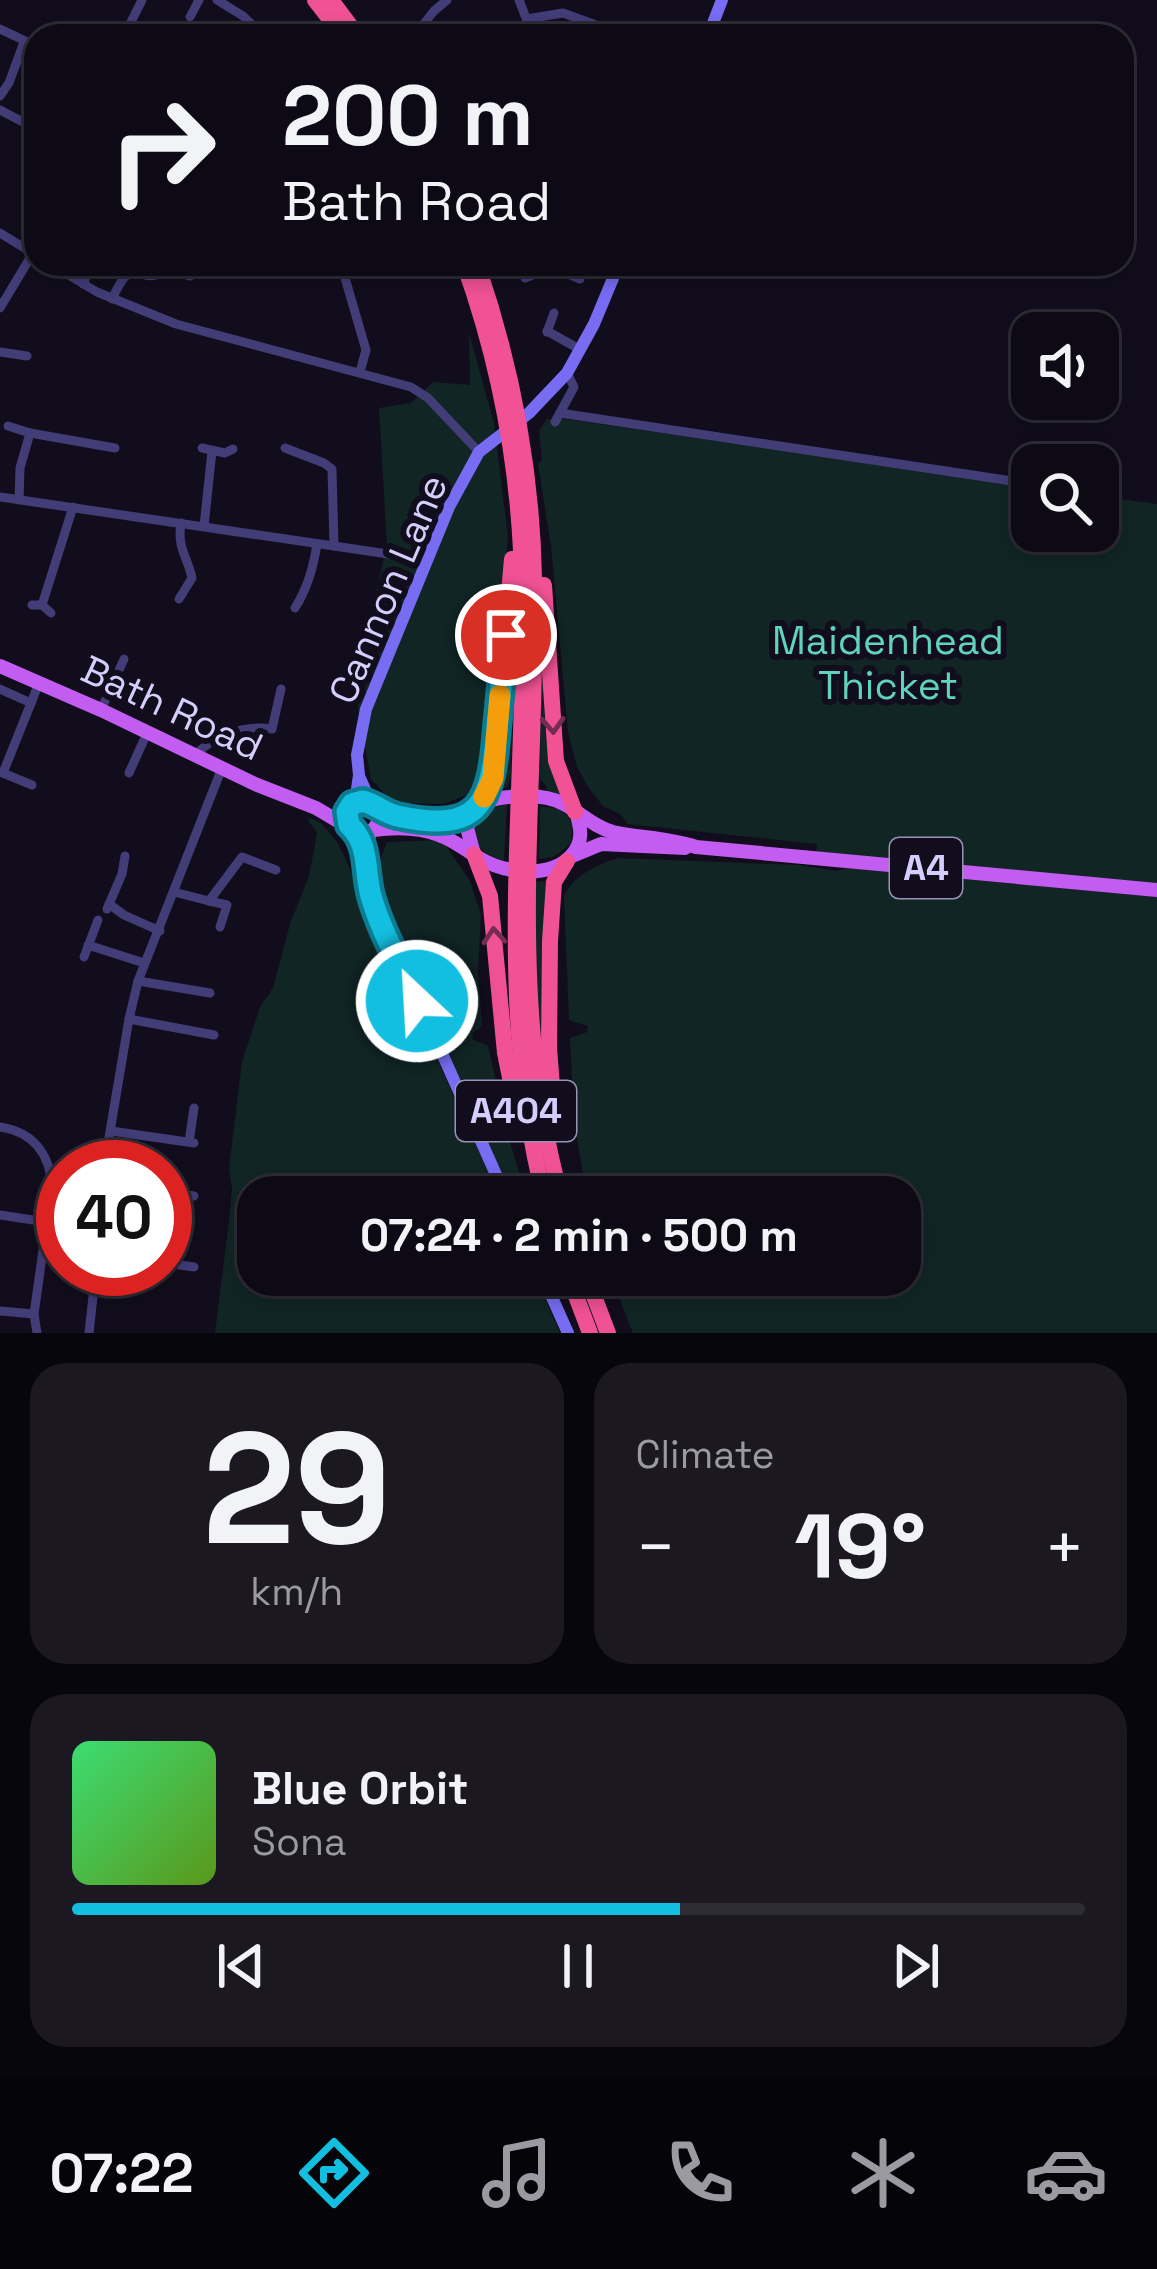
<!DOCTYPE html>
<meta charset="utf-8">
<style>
:root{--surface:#0d0a15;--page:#1b1822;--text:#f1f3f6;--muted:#9a9aa0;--line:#2d2b34;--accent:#13bfe0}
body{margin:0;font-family:"Space Grotesk",sans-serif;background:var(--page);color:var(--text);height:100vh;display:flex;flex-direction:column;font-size:45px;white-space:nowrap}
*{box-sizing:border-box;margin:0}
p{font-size:39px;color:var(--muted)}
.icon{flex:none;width:66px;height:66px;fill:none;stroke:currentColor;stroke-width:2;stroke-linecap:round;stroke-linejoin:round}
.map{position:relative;height:1333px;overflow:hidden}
.side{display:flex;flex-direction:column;gap:30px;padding:30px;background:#07060c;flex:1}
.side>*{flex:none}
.top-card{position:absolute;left:24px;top:24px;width:1110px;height:252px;border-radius:36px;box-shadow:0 6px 18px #0003,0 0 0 3px var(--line);background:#0d0a15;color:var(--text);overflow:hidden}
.fabs{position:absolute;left:1011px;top:312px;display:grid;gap:24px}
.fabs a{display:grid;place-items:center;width:108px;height:108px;border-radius:24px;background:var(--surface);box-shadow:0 6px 18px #0003,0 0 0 3px var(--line);font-size:60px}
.speed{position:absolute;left:36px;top:1140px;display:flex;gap:24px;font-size:60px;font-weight:700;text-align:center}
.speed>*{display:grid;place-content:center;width:156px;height:156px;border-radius:50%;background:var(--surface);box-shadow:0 6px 18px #0003,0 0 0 3px var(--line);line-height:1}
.speed .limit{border:18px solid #d22;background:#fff;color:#111}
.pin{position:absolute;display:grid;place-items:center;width:102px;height:102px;color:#fff;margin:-51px;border:6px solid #fff;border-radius:50%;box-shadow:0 3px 12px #0007}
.me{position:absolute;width:132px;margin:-66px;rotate:335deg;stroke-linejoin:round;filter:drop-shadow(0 0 9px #0008)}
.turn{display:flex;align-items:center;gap:42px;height:252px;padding:0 60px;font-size:54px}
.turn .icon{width:156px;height:156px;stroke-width:2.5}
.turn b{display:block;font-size:84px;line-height:102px}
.big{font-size:90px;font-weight:700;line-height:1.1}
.side .widget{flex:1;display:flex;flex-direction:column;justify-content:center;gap:18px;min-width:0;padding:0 42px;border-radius:36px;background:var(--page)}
.side .dial{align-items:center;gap:0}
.dial b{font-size:156px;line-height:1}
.song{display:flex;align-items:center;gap:36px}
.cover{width:144px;height:144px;border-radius:18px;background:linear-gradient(135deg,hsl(140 70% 55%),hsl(90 70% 35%))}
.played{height:12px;border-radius:6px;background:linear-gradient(90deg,var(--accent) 60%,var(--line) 60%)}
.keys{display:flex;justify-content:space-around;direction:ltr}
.heat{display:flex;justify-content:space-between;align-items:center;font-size:66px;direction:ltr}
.side .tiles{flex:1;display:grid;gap:30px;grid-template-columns:1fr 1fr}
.widget:last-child{grid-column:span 2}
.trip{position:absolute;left:237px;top:1176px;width:684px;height:120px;border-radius:36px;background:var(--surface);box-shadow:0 6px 18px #0003,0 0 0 3px var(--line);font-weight:700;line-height:120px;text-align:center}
.tab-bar{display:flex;height:192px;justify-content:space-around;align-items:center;background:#050408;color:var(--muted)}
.tab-bar .icon{width:84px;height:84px}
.tab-bar .on{color:var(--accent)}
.tab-bar b{font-size:54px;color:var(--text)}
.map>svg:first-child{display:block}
.green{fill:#112525}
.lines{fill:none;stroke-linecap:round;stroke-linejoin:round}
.street{stroke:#423c77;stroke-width:9}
.secondary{stroke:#776cf2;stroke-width:12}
.primary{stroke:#c35df1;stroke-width:14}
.highway{stroke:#f05294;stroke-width:16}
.oneway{stroke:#752c52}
.route-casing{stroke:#0c7c92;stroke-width:30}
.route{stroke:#13bfe0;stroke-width:21}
.slow{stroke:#f59e0b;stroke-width:21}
.labels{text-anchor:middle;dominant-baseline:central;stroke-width:12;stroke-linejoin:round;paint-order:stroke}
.shield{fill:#110d1c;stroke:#9a93b8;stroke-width:3}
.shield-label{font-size:36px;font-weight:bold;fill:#d5cdfb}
.street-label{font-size:39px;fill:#d5cdfb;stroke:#110d1c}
.park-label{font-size:39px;fill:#60d3be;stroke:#110d1c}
</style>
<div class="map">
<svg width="1157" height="1333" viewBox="0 0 1157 1333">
<rect width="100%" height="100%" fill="#110d1c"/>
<!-- green -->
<g class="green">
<path d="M469,333L494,423L508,537L490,722L480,790L443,804L394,803L371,779L354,686L387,545L379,408L411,403L433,382L470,385Z"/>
<path d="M547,419H564L1032,486V531H1098V496L1157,504V884L816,853L817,844L628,824L620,814L603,806L588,787L577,767L568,732L551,546L538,464L542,460L539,430Z"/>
<path d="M514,628L511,778L507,787L495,791Z"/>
<path d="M541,632C544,679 540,754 561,795L546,790L547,786L540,779Z"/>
<path d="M499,801L507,804L504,861C479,852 473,846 474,819L488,807Z"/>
<path d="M540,806L560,809L573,822L571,844L553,857L539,859Z"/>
<path d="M310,818L321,823L338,843L500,1197H258V1275H535L560,1333H215L229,1221L232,1189L229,1168L242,1062L260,1007L273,988L290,924L309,876L317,833L308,820Z"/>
<path d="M442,840L470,881L481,915L478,971L482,1026L473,1033L472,1039L488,1046L509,1139L527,1197H510L399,948L379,874L380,860L387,842Z"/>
<path d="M618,858L799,865L837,871L847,868L1157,897V1333H633L610,1275H900V1197H587L574,1121L570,1038L587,1032L588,1026L569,1020L564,897C571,877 598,864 618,858Z"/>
<path d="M549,880L548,1100L536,984L535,882Z"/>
</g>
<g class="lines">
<!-- street -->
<g class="street">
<path d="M217,0L243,16L264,36"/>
<path d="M519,0L533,36"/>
<path d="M190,17L199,0"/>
<path d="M527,19L563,13L626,36"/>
<path d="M0,29L36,46"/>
<path d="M124,36L142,0"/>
<path d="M414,36L434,11L447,0"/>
<path d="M0,96L9,83L24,42"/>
<path d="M0,110L36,129"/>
<path d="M0,233L36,255"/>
<path d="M50,264L97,292L176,324L411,387L428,398L479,452"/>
<path d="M341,264L366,350L360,372"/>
<path d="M343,272L366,264"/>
<path d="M525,278L552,267L580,279"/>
<path d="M83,284L92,264"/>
<path d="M112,299C137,245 137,292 167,269L190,276L194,264"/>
<path d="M0,308L33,253"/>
<path d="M547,331L581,350"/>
<path d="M547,332L554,313"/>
<path d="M0,352L27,356"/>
<path d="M560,413L1032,484"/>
<path d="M555,422L574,387L567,373"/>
<path d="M8,426L30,433L115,448"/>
<path d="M202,448L225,453L233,449"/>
<path d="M285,448L324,463L332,469L334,546"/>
<path d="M0,497L395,555L423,564"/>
<path d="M19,500L20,468L30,433"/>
<path d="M204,526L212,451"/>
<path d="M179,599L192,578C187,555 177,549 181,523"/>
<path d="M32,605H42L51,613"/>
<path d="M42,605L73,507"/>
<path d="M295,608C308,587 313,568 317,544"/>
<path d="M0,689L31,703"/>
<path d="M101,710L124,659"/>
<path d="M195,755C215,735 243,725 272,729L281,689"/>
<path d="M0,772L32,785"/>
<path d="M3,773L39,683"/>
<path d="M129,773L147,733"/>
<path d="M174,892L209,901L242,857L276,870"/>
<path d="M209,901L227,905L220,927"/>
<path d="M109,904L124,915L160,931"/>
<path d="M107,909L122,874L125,856"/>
<path d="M88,945L144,963"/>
<path d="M84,957L98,920"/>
<path d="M138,981L210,993"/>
<path d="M129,1019L214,1035"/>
<path d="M0,1127C33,1132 50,1154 52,1187L34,1314L37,1333"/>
<path d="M111,1131L194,1143"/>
<path d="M189,1142L194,1108"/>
<path d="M104,1167L129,1019L138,981L222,768"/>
<path d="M165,1192L194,1196"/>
<path d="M0,1215L46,1222"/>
<path d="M165,1263L194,1267"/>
<path d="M0,1311L34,1314"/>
<path d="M89,1333L96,1269"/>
</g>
<!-- secondary -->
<g class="secondary">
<path d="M708,36L722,0"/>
<path d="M359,776L371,803"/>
<path d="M355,803L359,775L357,755L366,709L449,507L479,452L529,413L567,373L594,324L619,264"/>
<path d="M371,831L366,855L371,894L506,1197"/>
<path d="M542,1275L568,1333"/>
</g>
<!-- primary -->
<g class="primary">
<path d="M0,666L101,710L255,784L316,808L353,830"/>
<circle cx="363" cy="817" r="16"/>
<path d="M376,807C396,819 434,826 458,818C479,810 481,799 509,797C528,795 547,795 564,804C581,813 594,827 613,832C640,838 669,838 696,847L1157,890"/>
<path d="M373,830C396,827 418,827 439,835C454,840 467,851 481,859C505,873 550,879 571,856C584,843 581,827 576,812"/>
<path d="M474,854L467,828L476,808"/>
<path d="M572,856L601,844L685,848"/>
</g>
<!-- highway -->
<g class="highway">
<path d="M315,0L343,36"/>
<path d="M331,0L358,36"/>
<path d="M464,264C497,356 516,452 521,550C532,766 490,984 544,1197"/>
<path d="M477,264C512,366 532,470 534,578C539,784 504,995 561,1197"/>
<path d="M544,585L556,761L575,812"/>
<path d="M481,803L490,788L493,772L512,559"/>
<path d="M474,854L490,896L505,1053L519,1122"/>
<path d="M555,1125L549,1048L550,941L554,882L567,861"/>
<path d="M568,1275L590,1333"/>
<path d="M586,1275L608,1333"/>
</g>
</g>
<!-- one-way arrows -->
<defs><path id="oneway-chevron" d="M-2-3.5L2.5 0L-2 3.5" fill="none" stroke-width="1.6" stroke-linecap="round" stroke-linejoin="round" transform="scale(3)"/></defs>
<g class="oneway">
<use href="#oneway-chevron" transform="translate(553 725) rotate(87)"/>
<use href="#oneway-chevron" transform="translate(494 936) rotate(-94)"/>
</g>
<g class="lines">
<defs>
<path id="route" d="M417,1001C402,967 381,932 371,896C364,871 370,844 349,825L347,812L352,804L363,801C375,804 384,813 397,816C482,834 491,803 497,728C500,697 503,666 506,635"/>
</defs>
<!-- route casing -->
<use href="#route" class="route-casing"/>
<!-- route -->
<use href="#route" class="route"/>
<!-- slow -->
<path class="slow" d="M484,797L493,778L500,695"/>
</g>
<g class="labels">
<!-- shield labels -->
<g class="shield">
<rect x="890" y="838" width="72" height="60" rx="9"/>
<rect x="456" y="1081" width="120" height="60" rx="9"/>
</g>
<g class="shield-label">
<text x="926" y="868">A4</text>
<text x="516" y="1111">A404</text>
</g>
<!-- street labels -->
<g class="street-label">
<text transform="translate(388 589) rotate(-67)">Cannon Lane</text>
<text transform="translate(172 708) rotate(25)">Bath Road</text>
</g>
<!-- park labels -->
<g class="park-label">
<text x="888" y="640">Maidenhead<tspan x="888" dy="45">Thicket</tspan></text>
</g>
</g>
</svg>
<div class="fabs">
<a><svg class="icon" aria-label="sound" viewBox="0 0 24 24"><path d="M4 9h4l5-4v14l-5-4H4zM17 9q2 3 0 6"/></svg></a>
<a><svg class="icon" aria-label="search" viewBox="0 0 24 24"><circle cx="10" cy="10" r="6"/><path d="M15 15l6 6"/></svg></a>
</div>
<div class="speed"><div class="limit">40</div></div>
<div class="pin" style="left:506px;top:635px;background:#d93025"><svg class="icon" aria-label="arrive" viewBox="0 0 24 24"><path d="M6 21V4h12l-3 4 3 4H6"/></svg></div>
<svg class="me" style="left:417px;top:1001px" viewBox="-20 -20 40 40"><circle r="17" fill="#13bfe0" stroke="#fff" stroke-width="3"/><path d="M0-11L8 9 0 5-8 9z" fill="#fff"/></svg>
<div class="trip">07:24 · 2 min · 500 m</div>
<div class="top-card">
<div class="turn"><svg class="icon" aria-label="right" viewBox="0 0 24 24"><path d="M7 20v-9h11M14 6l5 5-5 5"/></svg><div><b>200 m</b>Bath Road</div></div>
</div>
</div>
<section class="side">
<div class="tiles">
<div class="widget dial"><b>29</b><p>km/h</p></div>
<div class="widget"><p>Climate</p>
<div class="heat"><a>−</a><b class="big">19°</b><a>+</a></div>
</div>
<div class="widget">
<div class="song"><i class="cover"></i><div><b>Blue Orbit</b><p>Sona</p></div></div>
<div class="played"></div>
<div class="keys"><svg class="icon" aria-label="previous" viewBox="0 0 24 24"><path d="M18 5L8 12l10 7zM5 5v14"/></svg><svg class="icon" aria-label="pause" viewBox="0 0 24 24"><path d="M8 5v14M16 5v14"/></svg><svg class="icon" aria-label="next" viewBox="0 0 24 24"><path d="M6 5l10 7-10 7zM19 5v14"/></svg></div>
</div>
</div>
</section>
<nav class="tab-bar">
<b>07:22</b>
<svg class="icon on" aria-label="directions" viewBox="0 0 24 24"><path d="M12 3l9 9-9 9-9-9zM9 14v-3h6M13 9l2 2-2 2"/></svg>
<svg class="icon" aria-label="music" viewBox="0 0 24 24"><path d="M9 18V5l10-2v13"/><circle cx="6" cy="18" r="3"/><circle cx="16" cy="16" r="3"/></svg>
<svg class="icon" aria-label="phone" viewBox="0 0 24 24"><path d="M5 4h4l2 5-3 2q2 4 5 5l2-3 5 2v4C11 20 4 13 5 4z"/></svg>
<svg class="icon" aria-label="climate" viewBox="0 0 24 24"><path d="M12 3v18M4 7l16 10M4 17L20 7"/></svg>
<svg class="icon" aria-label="car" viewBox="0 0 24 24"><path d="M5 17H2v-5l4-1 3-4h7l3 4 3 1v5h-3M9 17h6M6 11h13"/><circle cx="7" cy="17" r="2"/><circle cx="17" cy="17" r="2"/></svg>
</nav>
